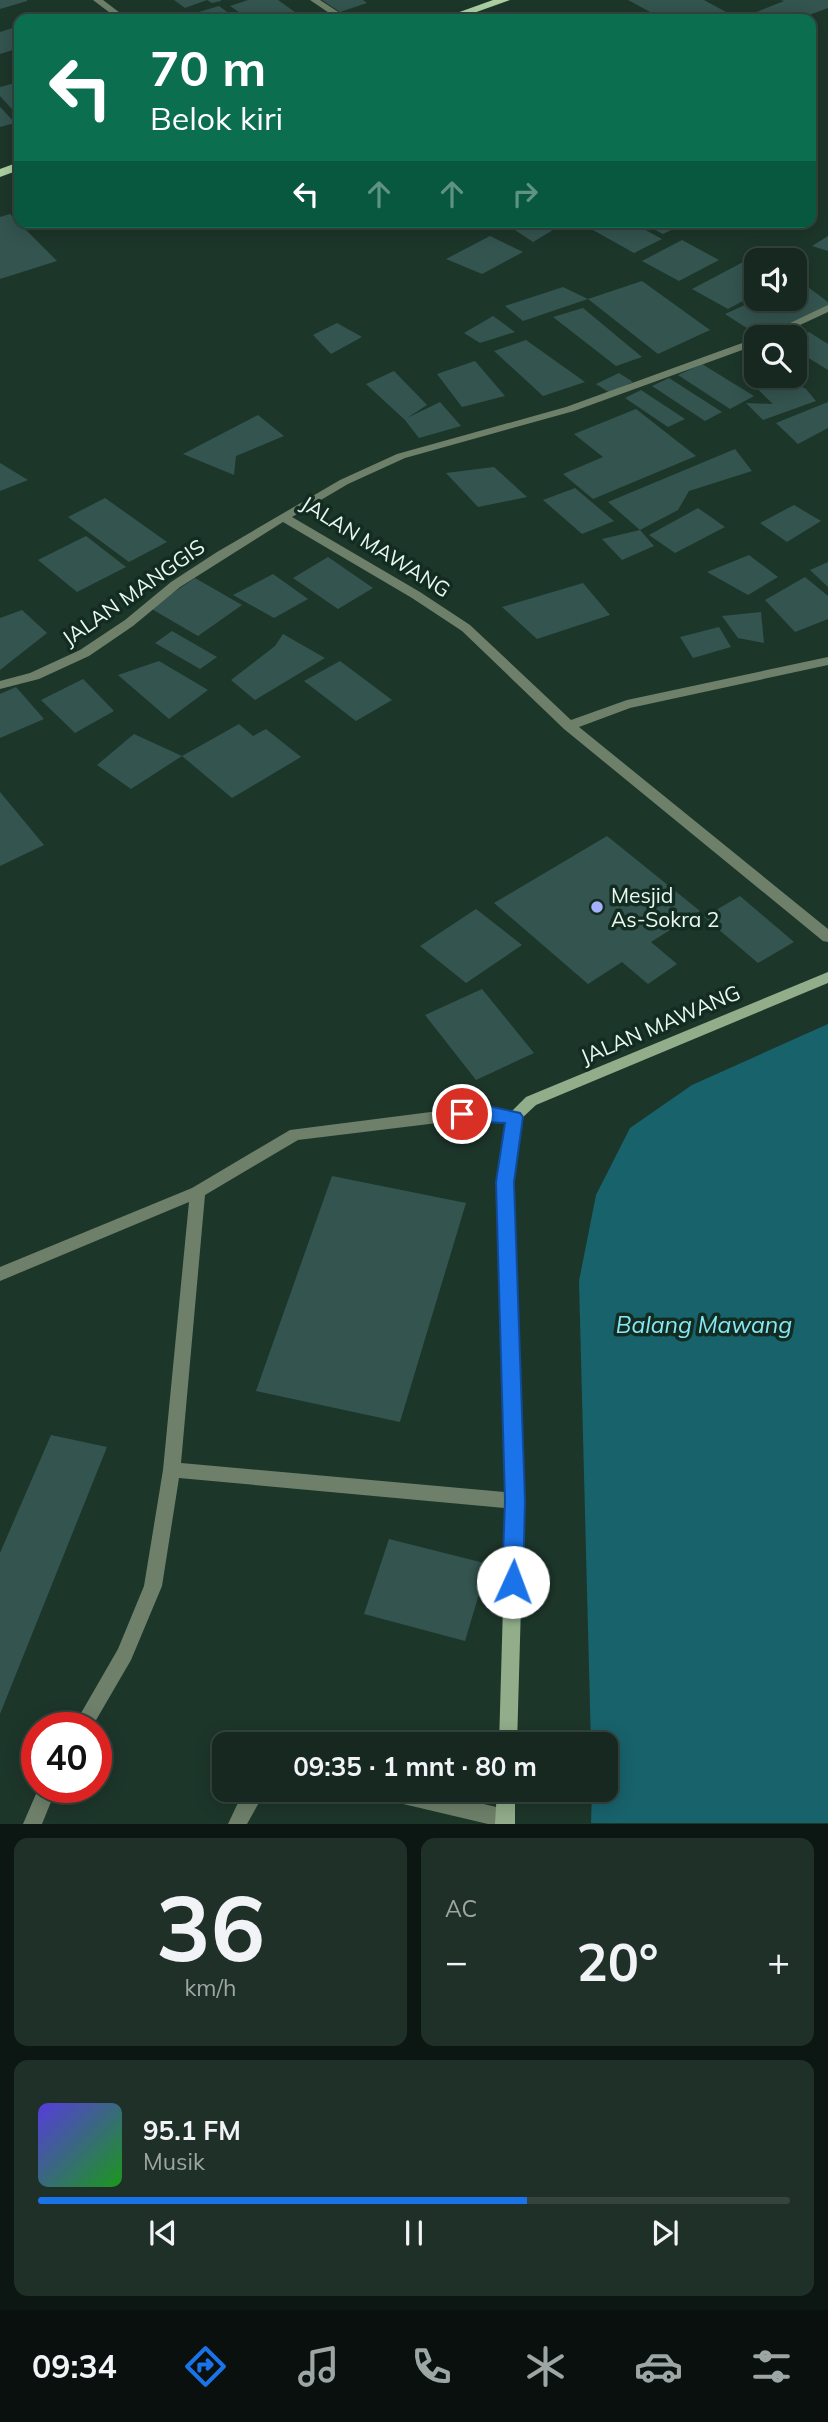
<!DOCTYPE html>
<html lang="id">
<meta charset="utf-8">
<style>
:root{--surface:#162820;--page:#1f3029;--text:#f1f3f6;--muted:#9ea6a5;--line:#35443e;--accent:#1a73e8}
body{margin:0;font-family:Mulish,sans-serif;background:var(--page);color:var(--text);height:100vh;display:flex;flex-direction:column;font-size:26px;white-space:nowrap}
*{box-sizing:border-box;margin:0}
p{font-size:23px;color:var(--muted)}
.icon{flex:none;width:38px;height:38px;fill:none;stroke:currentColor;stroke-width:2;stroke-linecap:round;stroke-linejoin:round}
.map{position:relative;height:1824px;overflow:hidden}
.sheet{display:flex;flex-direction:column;gap:14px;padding:14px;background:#0c1612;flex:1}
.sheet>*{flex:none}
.hud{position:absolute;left:14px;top:14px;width:802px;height:214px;border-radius:14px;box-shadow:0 4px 18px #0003,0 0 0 2px var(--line);background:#0b6e4f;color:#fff;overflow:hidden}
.buttons{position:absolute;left:744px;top:248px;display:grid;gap:14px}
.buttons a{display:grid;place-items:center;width:63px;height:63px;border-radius:14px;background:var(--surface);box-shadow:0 4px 18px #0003,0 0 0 2px var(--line);font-size:35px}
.speed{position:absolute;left:21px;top:1712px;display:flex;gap:14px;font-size:35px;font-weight:700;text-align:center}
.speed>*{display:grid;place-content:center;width:91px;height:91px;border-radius:50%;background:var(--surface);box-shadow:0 4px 18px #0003,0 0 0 2px var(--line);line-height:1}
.speed .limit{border:10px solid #d22;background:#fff;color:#111}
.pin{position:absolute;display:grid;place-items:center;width:60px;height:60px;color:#fff;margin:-30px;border:4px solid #fff;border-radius:50%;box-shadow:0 2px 7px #0007}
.me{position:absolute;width:77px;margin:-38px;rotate:2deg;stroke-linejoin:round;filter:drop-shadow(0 0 5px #0008)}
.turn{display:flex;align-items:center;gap:24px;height:147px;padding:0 21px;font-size:32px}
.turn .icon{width:91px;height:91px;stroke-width:2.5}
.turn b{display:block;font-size:49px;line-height:60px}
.lanes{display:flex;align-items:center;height:66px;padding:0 21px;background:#0003;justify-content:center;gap:35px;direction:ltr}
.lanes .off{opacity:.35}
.big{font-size:52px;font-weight:700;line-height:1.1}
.sheet .card{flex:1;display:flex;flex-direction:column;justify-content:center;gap:10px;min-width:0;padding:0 24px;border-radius:14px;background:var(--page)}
.sheet .dial{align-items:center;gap:0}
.dial b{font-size:91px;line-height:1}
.song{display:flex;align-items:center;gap:21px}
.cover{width:84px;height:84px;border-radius:10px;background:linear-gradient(135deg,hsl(250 70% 55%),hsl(120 70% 35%))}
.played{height:7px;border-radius:4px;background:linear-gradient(90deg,var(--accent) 65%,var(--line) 65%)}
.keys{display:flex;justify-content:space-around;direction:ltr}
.heat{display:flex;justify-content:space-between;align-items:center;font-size:38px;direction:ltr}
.sheet .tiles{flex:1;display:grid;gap:14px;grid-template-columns:1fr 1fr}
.card:last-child{grid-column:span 2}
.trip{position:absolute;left:212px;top:1732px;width:406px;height:70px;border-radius:14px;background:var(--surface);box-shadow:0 4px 18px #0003,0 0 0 2px var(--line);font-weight:700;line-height:70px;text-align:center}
.dock{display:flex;height:112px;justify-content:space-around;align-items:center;background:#09100d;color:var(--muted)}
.dock .icon{width:49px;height:49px}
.dock .current{color:var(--accent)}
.dock b{font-size:32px;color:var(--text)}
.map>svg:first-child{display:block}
.water{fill:#18626c}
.building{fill:#345450}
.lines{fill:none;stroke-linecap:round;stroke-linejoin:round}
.lane{fill:#6e806a;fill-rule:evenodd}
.street{fill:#6e806a;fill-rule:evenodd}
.secondary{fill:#91ad8a;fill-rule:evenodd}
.primary{fill:#abd0a2;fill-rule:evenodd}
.route{fill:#1a73e8;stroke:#114b97;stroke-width:2}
.poi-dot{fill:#a6b1fc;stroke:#132c21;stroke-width:2.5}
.labels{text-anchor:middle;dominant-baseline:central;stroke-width:7;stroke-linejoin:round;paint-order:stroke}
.street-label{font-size:21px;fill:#e9f8f0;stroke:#132c21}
.poi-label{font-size:21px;fill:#e9f8f0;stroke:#132c21;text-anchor:start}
.water-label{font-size:23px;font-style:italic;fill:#87e8f7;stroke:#132c21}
</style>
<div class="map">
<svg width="828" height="1824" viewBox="0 0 828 1824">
<rect width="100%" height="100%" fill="#1d362a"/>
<!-- water -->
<path class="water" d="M828,1024V1823H591L592,1790H606V1745H591L579,1281L596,1195L630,1128L692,1085Z"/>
<!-- building -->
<g class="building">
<path d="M0,0H27V1L0,9Z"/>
<path d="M174,0H221V1L212,3L207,0L185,8Z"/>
<path d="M248,0H278L302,17L249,19L230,6Z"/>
<path d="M322,0H363L367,3L340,12Z"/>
<path d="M628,0H704L739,19L784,1L781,0H828V8L798,19H663Z"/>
<path d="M219,6L230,14L208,19L199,12Z"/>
<path d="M19,26V52L16,49L0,54V32Z"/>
<path d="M19,82V117L0,96V87Z"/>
<path d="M0,107L4,111L15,123L0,127Z"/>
<path d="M10,214L57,261L0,279V217Z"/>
<path d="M532,222H540L553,230L533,242L515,230Z"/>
<path d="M609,222H631L662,239L634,253L593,230Z"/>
<path d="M640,222H687L663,234Z"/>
<path d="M490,236L523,252L482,274L446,259Z"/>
<path d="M828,236V251L812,246Z"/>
<path d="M682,240L719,260L679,281L642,261Z"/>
<path d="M745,261L756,267V294L728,309L692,289Z"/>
<path d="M642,281L710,330L658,354L588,299Z"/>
<path d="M800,281L828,302V306L759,336L725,314L758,299H794V283Z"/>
<path d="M563,287L588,299L523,321L505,306Z"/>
<path d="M583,308L642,357L616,366L553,317Z"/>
<path d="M493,316L515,332L480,343L464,333Z"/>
<path d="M337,323L362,337L331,354L313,335Z"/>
<path d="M809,332L828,344V370L794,349V340Z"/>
<path d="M526,340L585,382L543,396L494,351Z"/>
<path d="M475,361L505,396L462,407L437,374Z"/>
<path d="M702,364L754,396L730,409L678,375Z"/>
<path d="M756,370V376H782L806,389L816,401L763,420L746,403L773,404L745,377Z"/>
<path d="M394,371L427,405L407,418L440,402L461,426L419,438L405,420L366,384Z"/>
<path d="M619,373L633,382L610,393L596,384Z"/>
<path d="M669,378L722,412L705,421L652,386Z"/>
<path d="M641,390L685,419L668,427L625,398Z"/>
<path d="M828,402V428L798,444L776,423Z"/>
<path d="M636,409L696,456L593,499L563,474L603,457L574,434Z"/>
<path d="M258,415L284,436L236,456L234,475L183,454Z"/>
<path d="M735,449L752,471L689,491L678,510L640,530L608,502Z"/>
<path d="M0,463L28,480L0,491Z"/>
<path d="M494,467L527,497L478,507L446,473Z"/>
<path d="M575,488L614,521L582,534L543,500Z"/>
<path d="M105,498L167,542L129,562L68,517Z"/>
<path d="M794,505L821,521L787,542L760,523Z"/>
<path d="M698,508L725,527L675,553L649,535Z"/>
<path d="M640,530L654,546L622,560L602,539Z"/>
<path d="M86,536L126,567L77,592L38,560Z"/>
<path d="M749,555L778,577L748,595L707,572Z"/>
<path d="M328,557L373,588L338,609L293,578Z"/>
<path d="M828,562V587L810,570Z"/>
<path d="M273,574L308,599L274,618L233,595Z"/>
<path d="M805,577L828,596V619L795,632L765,600Z"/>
<path d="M195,578L242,605L198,636L150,608Z"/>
<path d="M583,583L610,615L537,639L502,607Z"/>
<path d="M22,610L47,633L0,670V618Z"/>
<path d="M761,612L764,643L738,638L722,616Z"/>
<path d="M719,627L731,647L693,658L680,637Z"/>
<path d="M172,631L217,657L200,669L155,643Z"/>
<path d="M283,634L325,658L255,700L231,680L275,646Z"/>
<path d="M159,661L208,690L169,719L118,675Z"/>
<path d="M340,661L392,700L356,721L304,681Z"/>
<path d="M83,679L114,711L75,733L41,700Z"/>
<path d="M16,687L44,719L0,738V694Z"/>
<path d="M239,724L253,736L266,729L301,757L232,798L182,756Z"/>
<path d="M134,734L182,756L131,789L97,765Z"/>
<path d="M0,792L44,845L0,866Z"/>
<path d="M607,836L700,911L651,942L677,964L648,984L622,962L588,984L494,903Z"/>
<path d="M740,896L794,942L758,963L704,917Z"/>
<path d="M476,909L522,945L466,983L420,946Z"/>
<path d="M482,989L534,1053L476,1080L425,1015Z"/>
<path d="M332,1176L466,1203L400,1422L256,1391Z"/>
<path d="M51,1435L107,1447L0,1714V1553Z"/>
<path d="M389,1539L488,1564L465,1641L364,1614Z"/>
</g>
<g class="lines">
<!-- lane -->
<g class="lane">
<path d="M244,1790H266L247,1824H228Z"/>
<path d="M373,1790H424L505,1809L512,1811L515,1818L512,1824H488L382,1799L375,1796Z"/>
</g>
<!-- street -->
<g class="street">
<path d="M93,0H103L128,19H118Z"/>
<path d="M310,0H320L349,19H338Z"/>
<path d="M828,305V312L772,338H758Z"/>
<path d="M756,338V345L574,411L405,458L348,484L292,517L420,592L470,625L571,720L627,700L828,657V665L630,708L579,727L828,929V942L823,941L564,729L462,631L412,598L283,522L180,587L133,626L89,656L39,679L0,689V681L30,673L80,650L125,620L171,582L217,552L340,480L397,454L566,407Z"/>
<path d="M488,1107L519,1113L522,1117L519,1121L514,1123L488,1119L462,1120L298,1140L205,1195L181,1463L515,1493L521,1496L524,1501L521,1506L515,1509L179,1478L162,1586L131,1660L92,1727H73L118,1649L144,1586L163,1470L189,1202L0,1281V1267L192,1188L290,1130L462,1108Z"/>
<path d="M39,1787H57L42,1824H23Z"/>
</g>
<!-- secondary -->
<g class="secondary">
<path d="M828,972V983L536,1105L521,1119L513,1182L524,1501L517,1745H499L506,1501L497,1182L506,1117L526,1097Z"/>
<path d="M497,1790H515V1824H495Z"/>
</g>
<!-- primary -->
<g class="primary">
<path d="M493,0H510L457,19H440Z"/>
<path d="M19,162V170L0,177V169Z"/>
</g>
</g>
<!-- route -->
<path class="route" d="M488,1106L520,1113L523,1117L514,1182L525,1501L523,1582L520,1589L513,1592L505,1589L502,1582L505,1501L496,1182L505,1123L462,1121L456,1119L453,1114L456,1109Z"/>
<!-- markers -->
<circle class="poi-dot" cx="597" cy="907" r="7"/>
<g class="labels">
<!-- street labels -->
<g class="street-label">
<text transform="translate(376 546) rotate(32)">JALAN MAWANG</text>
<text transform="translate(133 592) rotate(-35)">JALAN MANGGIS</text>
<text transform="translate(660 1024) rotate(-23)">JALAN MAWANG</text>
</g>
<!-- poi labels -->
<g class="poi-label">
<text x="611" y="895">Mesjid<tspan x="611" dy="24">As-Sokra 2</tspan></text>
</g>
<!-- water labels -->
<g class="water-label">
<text x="704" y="1324">Balang Mawang</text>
</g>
</g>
</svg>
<div class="buttons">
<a><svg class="icon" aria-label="sound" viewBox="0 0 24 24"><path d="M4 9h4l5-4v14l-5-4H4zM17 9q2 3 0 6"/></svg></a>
<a><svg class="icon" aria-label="search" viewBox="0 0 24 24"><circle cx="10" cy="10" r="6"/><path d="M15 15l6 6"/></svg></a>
</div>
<div class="speed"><div class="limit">40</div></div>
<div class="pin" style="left:462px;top:1114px;background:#d93025"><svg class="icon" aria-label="arrive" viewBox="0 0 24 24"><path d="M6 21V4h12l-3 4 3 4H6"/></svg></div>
<svg class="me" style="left:513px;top:1582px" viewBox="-20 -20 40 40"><circle r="19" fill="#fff"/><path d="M0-13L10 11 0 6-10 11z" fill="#1a73e8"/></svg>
<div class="trip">09:35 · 1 mnt · 80 m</div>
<div class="hud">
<div class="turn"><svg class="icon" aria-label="left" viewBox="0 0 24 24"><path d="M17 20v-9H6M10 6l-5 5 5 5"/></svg><div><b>70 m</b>Belok kiri</div></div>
<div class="lanes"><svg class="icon" aria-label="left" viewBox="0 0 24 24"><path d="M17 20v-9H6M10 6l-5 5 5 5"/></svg><svg class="icon off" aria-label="ahead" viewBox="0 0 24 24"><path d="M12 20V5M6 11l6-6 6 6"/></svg><svg class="icon off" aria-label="ahead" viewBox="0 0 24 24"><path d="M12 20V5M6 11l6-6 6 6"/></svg><svg class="icon off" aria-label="right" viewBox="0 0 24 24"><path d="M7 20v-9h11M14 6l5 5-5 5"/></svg></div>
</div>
</div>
<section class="sheet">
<div class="tiles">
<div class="card dial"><b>36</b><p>km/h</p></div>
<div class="card"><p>AC</p>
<div class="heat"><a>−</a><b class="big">20°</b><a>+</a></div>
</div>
<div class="card">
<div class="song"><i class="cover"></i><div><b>95.1 FM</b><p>Musik</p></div></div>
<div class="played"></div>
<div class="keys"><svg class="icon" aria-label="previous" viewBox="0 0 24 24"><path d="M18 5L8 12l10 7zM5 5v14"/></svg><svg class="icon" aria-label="pause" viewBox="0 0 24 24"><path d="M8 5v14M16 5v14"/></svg><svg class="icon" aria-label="next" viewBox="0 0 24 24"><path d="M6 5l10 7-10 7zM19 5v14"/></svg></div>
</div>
</div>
</section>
<nav class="dock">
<b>09:34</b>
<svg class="icon current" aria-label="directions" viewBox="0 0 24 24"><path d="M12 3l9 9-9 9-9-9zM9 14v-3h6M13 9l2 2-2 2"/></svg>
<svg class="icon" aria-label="music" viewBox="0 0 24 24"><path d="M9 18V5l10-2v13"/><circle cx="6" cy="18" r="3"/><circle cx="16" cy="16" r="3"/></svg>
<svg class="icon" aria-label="phone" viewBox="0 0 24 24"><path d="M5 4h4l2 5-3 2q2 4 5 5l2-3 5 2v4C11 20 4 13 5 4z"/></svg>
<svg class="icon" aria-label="climate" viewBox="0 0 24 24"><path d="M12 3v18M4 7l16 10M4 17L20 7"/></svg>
<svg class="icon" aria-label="car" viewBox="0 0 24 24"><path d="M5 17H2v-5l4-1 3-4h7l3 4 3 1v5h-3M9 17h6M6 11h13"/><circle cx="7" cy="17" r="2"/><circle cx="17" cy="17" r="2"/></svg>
<svg class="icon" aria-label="filters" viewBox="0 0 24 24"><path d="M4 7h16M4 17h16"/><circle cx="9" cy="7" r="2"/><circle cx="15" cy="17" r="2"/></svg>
</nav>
